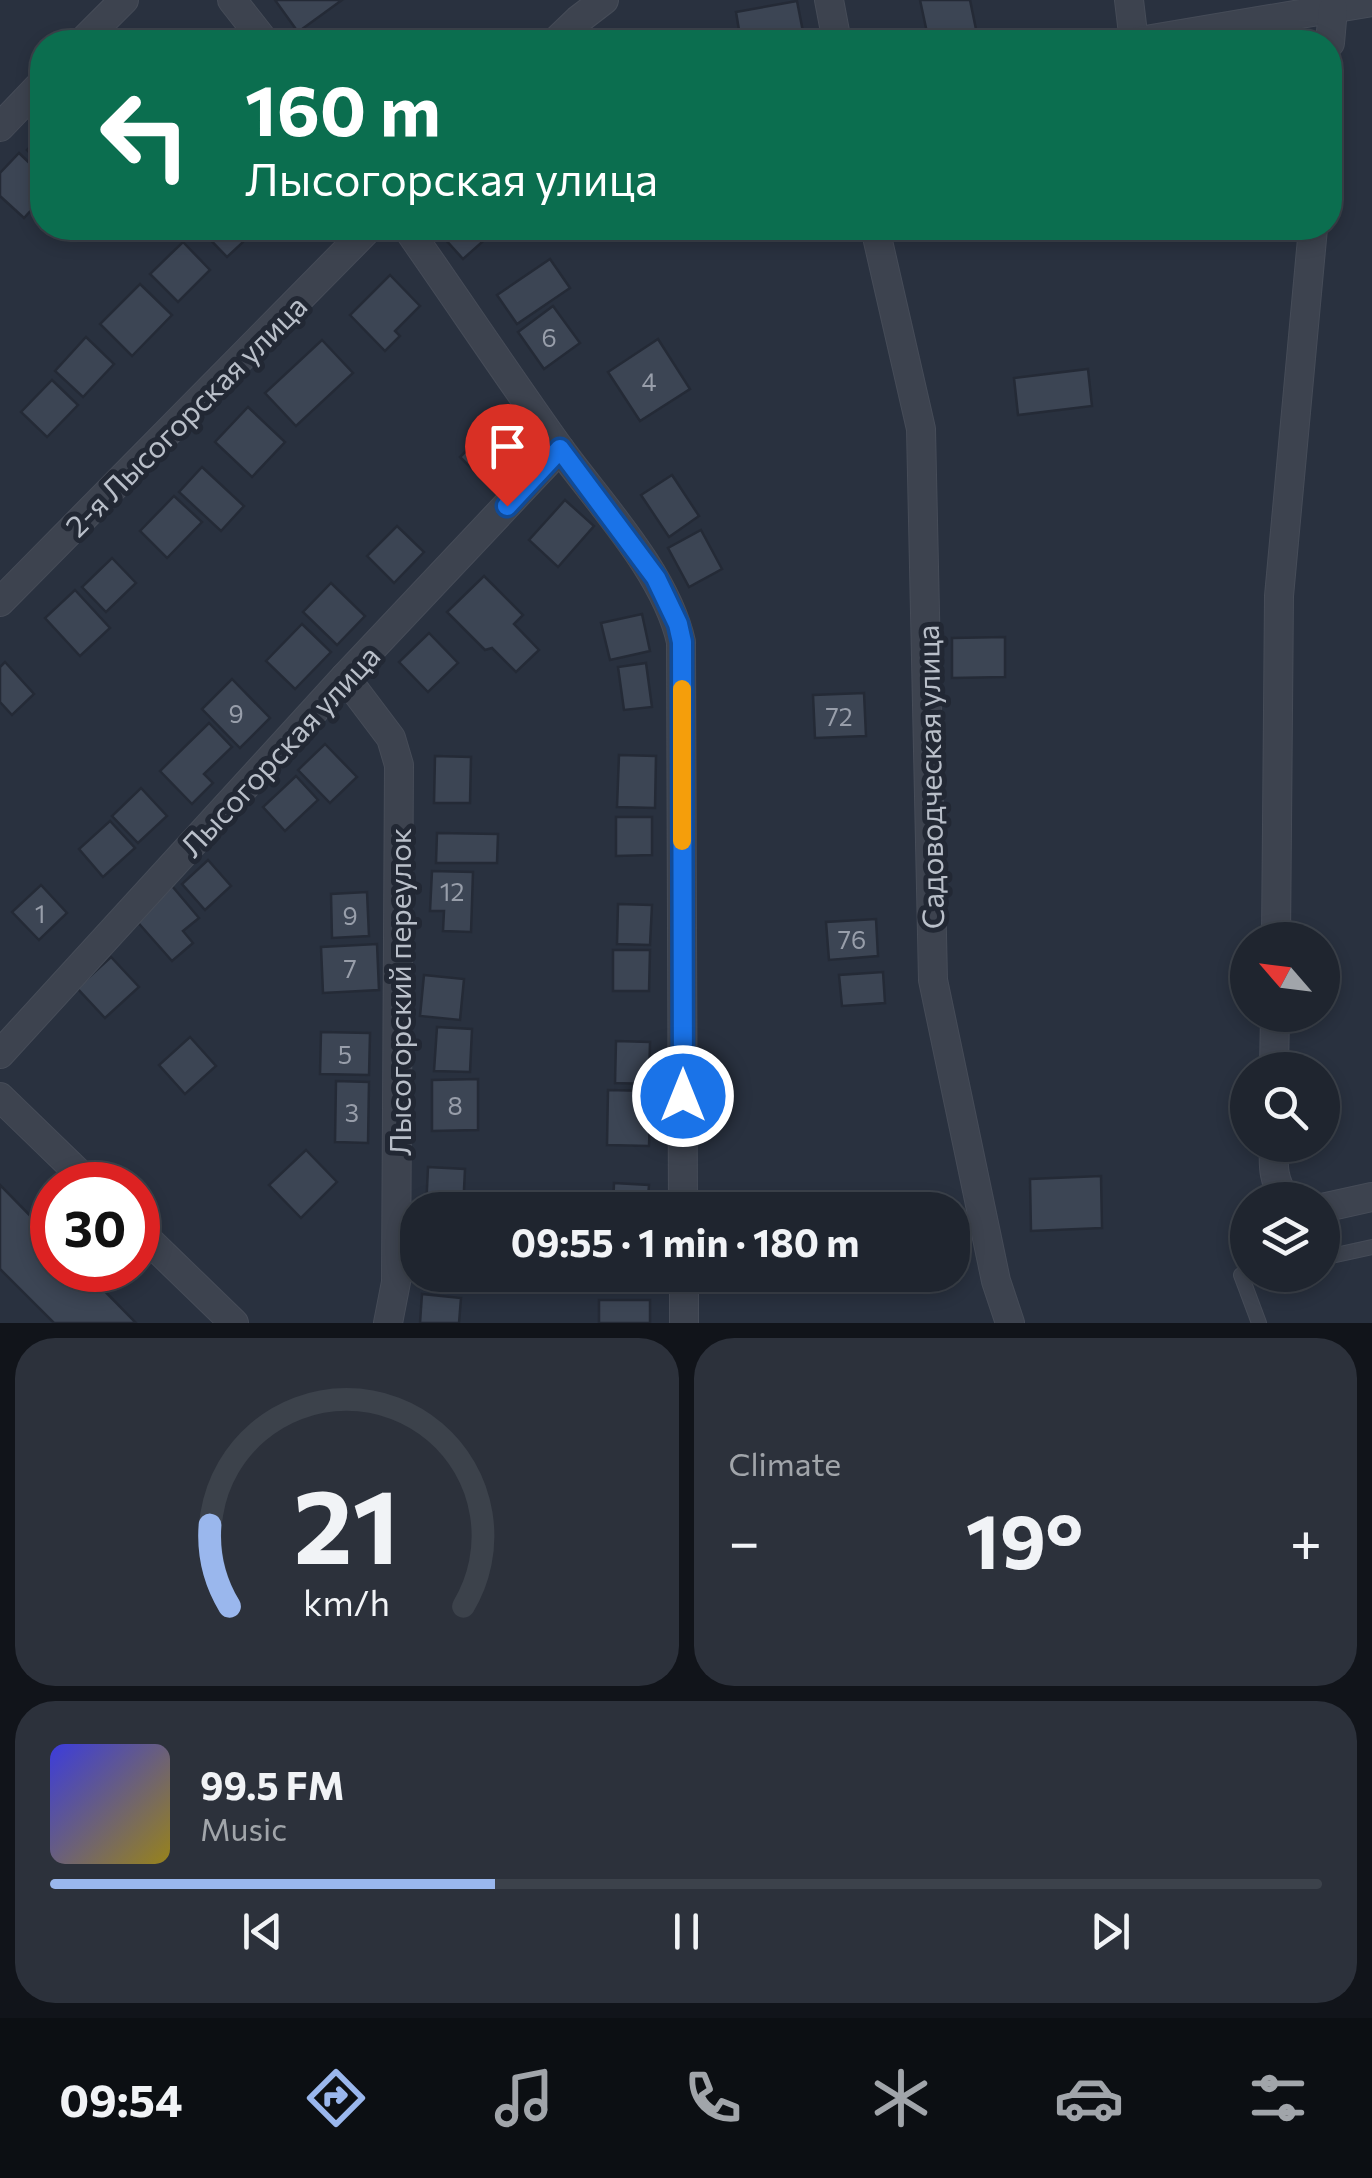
<!DOCTYPE html>
<meta charset="utf-8">
<style>
:root{--surface:#1f252f;--page:#2c313b;--text:#f1f3f6;--muted:#a1a5aa;--line:#3c424b;--accent:#9ab7ed}
body{margin:0;font-family:Commissioner,sans-serif;background:var(--page);color:var(--text);height:100vh;display:flex;flex-direction:column;font-size:38px;white-space:nowrap}
*{box-sizing:border-box;margin:0}
p{font-size:32px;color:var(--muted)}
.icon{flex:none;width:55px;height:55px;fill:none;stroke:currentColor;stroke-width:2;stroke-linecap:round;stroke-linejoin:round}
.map{position:relative;height:1323px;overflow:hidden}
.side{display:flex;flex-direction:column;gap:15px;padding:15px;background:#11141a;flex:1}
.side>*{flex:none}
.banner{position:absolute;left:30px;top:30px;width:1312px;height:210px;border-radius:40px;box-shadow:0 5px 15px #0003,0 0 0 2px var(--line);background:#0b6e4f;color:#fff;overflow:hidden}
.needle{width:65px;rotate:298deg}
.buttons{position:absolute;left:1230px;top:922px;display:grid;gap:20px}
.buttons a{display:grid;place-items:center;width:110px;height:110px;border-radius:50%;background:var(--surface);box-shadow:0 5px 15px #0003,0 0 0 2px var(--line);font-size:50px}
.speed{position:absolute;left:30px;top:1162px;display:flex;gap:20px;font-size:50px;font-weight:700;text-align:center}
.speed>*{display:grid;place-content:center;width:130px;height:130px;border-radius:50%;background:var(--surface);box-shadow:0 5px 15px #0003,0 0 0 2px var(--line);line-height:1}
.speed .limit{border:15px solid #d22;background:#fff;color:#111}
.pin{position:absolute;display:grid;place-items:center;width:85px;height:85px;color:#fff;margin:-102px -42px;border-radius:50% 50% 50% 0;rotate:-45deg;box-shadow:0 0 10px #0007}
.pin .icon{rotate:45deg}
.me{position:absolute;width:110px;margin:-55px;rotate:0deg;stroke-linejoin:round;filter:drop-shadow(0 0 8px #0008)}
.turn{display:flex;align-items:center;gap:35px;height:210px;padding:0 50px;font-size:45px}
.turn .icon{width:130px;height:130px;stroke-width:2.5}
.turn b{display:block;font-size:70px;line-height:85px}
.big{font-size:75px;font-weight:700;line-height:1.1}
.side .tile{flex:1;display:flex;flex-direction:column;justify-content:center;gap:15px;min-width:0;padding:0 35px;border-radius:40px;background:var(--page)}
.side .dial{align-items:center;gap:0}
.dial svg{height:260px;overflow:visible;fill:none;stroke:var(--line);stroke-width:7;stroke-linecap:round;text-anchor:middle}
.dial text{fill:var(--text);stroke:none}
.song{display:flex;align-items:center;gap:30px}
.cover{width:120px;height:120px;border-radius:15px;background:linear-gradient(135deg,hsl(240 70% 55%),hsl(50 70% 35%))}
.played{height:10px;border-radius:5px;background:linear-gradient(90deg,var(--accent) 35%,var(--line) 35%)}
.keys{display:flex;justify-content:space-around;direction:ltr}
.heat{display:flex;justify-content:space-between;align-items:center;font-size:55px;direction:ltr}
.side .tiles{flex:1;display:grid;gap:15px;grid-template-columns:1fr 1fr}
.tile:last-child{grid-column:span 2}
.trip{position:absolute;left:400px;top:1192px;width:570px;height:100px;border-radius:40px;background:var(--surface);box-shadow:0 5px 15px #0003,0 0 0 2px var(--line);font-weight:700;line-height:100px;text-align:center}
.dock{display:flex;height:160px;justify-content:space-around;align-items:center;background:#0c0f13;color:var(--muted)}
.dock .icon{width:70px;height:70px}
.dock .active{color:var(--accent)}
.dock b{font-size:45px;color:var(--text)}
.map>svg:first-child{display:block}
.building{fill:#3c4554;stroke:#242a36;stroke-width:2.5}
.lines{fill:none;stroke-linecap:round;stroke-linejoin:round}
.lane-casing{stroke:#464c58;stroke-width:16}
.street-casing{stroke:#464c58;stroke-width:30}
.lane{stroke:#3d434f;stroke-width:14}
.street{stroke:#3d434f;stroke-width:28}
.route-casing{stroke:#114b97;stroke-width:25}
.route{stroke:#1a73e8;stroke-width:18}
.slow{stroke:#f59e0b;stroke-width:18}
.labels{text-anchor:middle;dominant-baseline:central;stroke-width:10;stroke-linejoin:round;paint-order:stroke}
.number-label{font-size:25px;fill:#989eaa}
.street-label{font-size:30px;fill:#b9bfc9;stroke:#222834}
</style>
<div class="map">
<svg width="1372" height="1323" viewBox="0 0 1372 1323">
<rect width="100%" height="100%" fill="#29313f"/>
<!-- building -->
<g class="building">
<path d="M275,0H342L298,32Z"/>
<path d="M920,0H970L978,39L962,42H929Z"/>
<path d="M797,1L805,42H741L736,12Z"/>
<path d="M42,134V166L27,150Z"/>
<path d="M19,153L42,175V198L24,218L0,196V173Z"/>
<path d="M199,228H258L227,257Z"/>
<path d="M435,228H498L463,259Z"/>
<path d="M183,242L210,270L178,302L150,274Z"/>
<path d="M550,259L570,288L517,324L497,295Z"/>
<path d="M390,275L420,306L395,331L400,336L385,351L350,315Z"/>
<path d="M140,284L172,315L132,356L100,324Z"/>
<path d="M553,306L580,343L544,369L518,332Z"/>
<path d="M86,337L114,364L83,397L55,371Z"/>
<path d="M658,339L690,389L640,421L608,372Z"/>
<path d="M322,340L353,373L296,426L265,393Z"/>
<path d="M1088,369L1092,406L1018,415L1014,378Z"/>
<path d="M52,380L78,405L47,437L21,412Z"/>
<path d="M248,407L285,442L252,477L215,442Z"/>
<path d="M499,418L529,449L491,488L460,457Z"/>
<path d="M202,467L244,506L221,531L179,492Z"/>
<path d="M672,475L699,516L669,537L641,495Z"/>
<path d="M174,496L202,522L167,558L140,531Z"/>
<path d="M565,500L594,526L558,567L529,540Z"/>
<path d="M397,526L424,552L394,583L367,556Z"/>
<path d="M701,530L722,569L689,587L668,548Z"/>
<path d="M112,558L136,583L106,612L82,587Z"/>
<path d="M484,576L523,615L514,624L539,650L516,672L492,648L485,650L447,612Z"/>
<path d="M331,583L365,616L337,645L303,612Z"/>
<path d="M75,590L110,628L80,656L45,618Z"/>
<path d="M642,614L650,651L610,660L601,623Z"/>
<path d="M302,624L331,652L295,689L266,661Z"/>
<path d="M429,633L458,663L428,692L399,662Z"/>
<path d="M1005,637V677L952,678V638Z"/>
<path d="M5,662L34,694L12,715L0,702V667Z"/>
<path d="M646,663L652,707L624,710L618,667Z"/>
<path d="M232,679L270,718L240,748L202,709Z"/>
<path d="M864,693L866,736L815,738L813,695Z"/>
<path d="M209,723L232,747L204,774L213,783L192,804L160,771Z"/>
<path d="M325,744L357,777L330,803L298,770Z"/>
<path d="M619,755L656,756L655,808L617,807Z"/>
<path d="M435,756L471,757L470,803H434Z"/>
<path d="M296,776L318,800L285,831L263,807Z"/>
<path d="M141,788L167,816L138,843L112,816Z"/>
<path d="M616,817H652V855L616,856Z"/>
<path d="M110,821L135,848L103,877L79,849Z"/>
<path d="M437,833L498,834L497,863H436Z"/>
<path d="M208,860L231,886L205,910L182,884Z"/>
<path d="M432,871L473,872L471,932L443,931L444,911H430Z"/>
<path d="M41,885L67,913L39,940L12,912Z"/>
<path d="M172,886L199,918L183,931L193,943L172,961L134,918Z"/>
<path d="M367,892L369,936L332,938L331,894Z"/>
<path d="M618,904L652,905L650,945L617,944Z"/>
<path d="M876,919L878,956L829,960L826,922Z"/>
<path d="M377,944L379,990L323,993L321,947Z"/>
<path d="M613,950H650L649,991H613Z"/>
<path d="M111,957L139,987L105,1018L77,988Z"/>
<path d="M883,972L885,1003L842,1006L839,975Z"/>
<path d="M424,975L464,979L460,1020L420,1016Z"/>
<path d="M437,1027L472,1029L470,1072L434,1071Z"/>
<path d="M321,1032L370,1033L369,1075L320,1074Z"/>
<path d="M190,1037L216,1066L185,1094L159,1065Z"/>
<path d="M616,1041L650,1042L649,1084L615,1083Z"/>
<path d="M478,1079V1130L432,1131V1080Z"/>
<path d="M336,1081L369,1082L368,1143L335,1142Z"/>
<path d="M608,1090L651,1091L649,1146L607,1145Z"/>
<path d="M306,1150L337,1182L301,1218L269,1185Z"/>
<path d="M428,1167L465,1169L463,1210H426Z"/>
<path d="M1101,1176L1102,1228L1031,1231L1030,1179Z"/>
<path d="M614,1183L649,1185L647,1210H613Z"/>
<path d="M0,1185L52,1238V1270H84L136,1323H54L0,1269Z"/>
<path d="M422,1294L461,1298L459,1323H420Z"/>
<rect x="599" y="1300" width="51" height="23"/>
</g>
<g class="lines">
<defs>
<g id="lane">
<path d="M1322,1258L1372,1247"/>
<path d="M1248,1273L1241,1275L1259,1323"/>
</g>
<g id="street">
<path d="M232,0L265,42"/>
<path d="M829,0L837,42"/>
<path d="M1129,0L1134,42H1130"/>
<path d="M82,42L124,0"/>
<path d="M555,42L578,20L604,0"/>
<path d="M1134,42L1372,2"/>
<path d="M1330,43L1333,9"/>
<path d="M0,127L42,83"/>
<path d="M407,228C458,301 508,376 560,449C601,505 666,574 681,642L683,1210"/>
<path d="M875,228L921,429L933,980L996,1281L1010,1323"/>
<path d="M0,602L369,228"/>
<path d="M345,677L391,738L399,765L396,1282L388,1323"/>
<path d="M1276,940L1279,596L1313,228"/>
<path d="M0,1054L345,677L560,449"/>
<path d="M1274,1070L1275,1015"/>
<path d="M0,1097L91,1185"/>
<path d="M1274,1145C1273,1166 1273,1183 1287,1200"/>
<path d="M1322,1208L1372,1197"/>
<path d="M138,1230L234,1323"/>
<path d="M684,1275V1323"/>
</g>
</defs>
<!-- lane casing -->
<use href="#lane" class="lane-casing"/>
<!-- street casing -->
<use href="#street" class="street-casing"/>
<!-- lane -->
<use href="#lane" class="lane"/>
<!-- street -->
<use href="#street" class="street"/>
</g>
<g class="lines">
<defs>
<path id="route" d="M507,506L560,449L656,578L678,624L682,642L683,1096"/>
</defs>
<!-- route casing -->
<use href="#route" class="route-casing"/>
<!-- route -->
<use href="#route" class="route"/>
<!-- slow -->
<path class="slow" d="M682,689V841"/>
</g>
<g class="labels">
<!-- number labels -->
<g class="number-label">
<text x="549" y="337">6</text>
<text x="649" y="381">4</text>
<text x="236" y="713">9</text>
<text x="839" y="716">72</text>
<text x="452" y="891">12</text>
<text x="40" y="913">1</text>
<text x="350" y="915">9</text>
<text x="852" y="939">76</text>
<text x="350" y="968">7</text>
<text x="345" y="1054">5</text>
<text x="455" y="1105">8</text>
<text x="352" y="1112">3</text>
</g>
<!-- street labels -->
<g class="street-label">
<text transform="translate(185 415) rotate(-45)">2-я Лысогорская улица</text>
<text transform="translate(279 750) rotate(-47)">Лысогорская улица</text>
<text transform="translate(929 777) rotate(-91)">Садоводческая улица</text>
<text transform="translate(398 992) rotate(-90)">Лысогорский переулок</text>
</g>
</g>
</svg>
<div class="buttons">
<a><svg class="needle" viewBox="-14 -14 28 28"><path d="M0-13l5 13h-10z" fill="#e53935"/><path d="M0 13l5-13h-10z" fill="#a1a5aa"/></svg></a>
<a><svg class="icon" aria-label="search" viewBox="0 0 24 24"><circle cx="10" cy="10" r="6"/><path d="M15 15l6 6"/></svg></a>
<a><svg class="icon" aria-label="layers" viewBox="0 0 24 24"><path d="M12 4l9 5-9 5-9-5zM3 14l9 5 9-5"/></svg></a>
</div>
<div class="speed"><div class="limit">30</div></div>
<div class="pin" style="left:507px;top:506px;background:#d93025"><svg class="icon" aria-label="arrive" viewBox="0 0 24 24"><path d="M6 21V4h12l-3 4 3 4H6"/></svg></div>
<svg class="me" style="left:683px;top:1096px" viewBox="-20 -20 40 40"><circle r="17" fill="#1a73e8" stroke="#fff" stroke-width="3"/><path d="M0-11L8 9 0 5-8 9z" fill="#fff"/></svg>
<div class="trip">09:55 · 1 min · 180 m</div>
<div class="banner">
<div class="turn"><svg class="icon" aria-label="left" viewBox="0 0 24 24"><path d="M17 20v-9H6M10 6l-5 5 5 5"/></svg><div><b>160 m</b>Лысогорская улица</div></div>
</div>
</div>
<section class="side">
<div class="tiles">
<div class="tile dial"><svg viewBox="0 0 100 80">
<path d="M14 69A42 42 0 1 1 86 69"/>
<path d="M14 69A42 42 0 0 1 8 44" stroke="#9ab7ed"/>
<text x="50" y="56" font-size="32" font-weight="700">21</text>
<text x="50" y="72" font-size="11">km/h</text>
</svg></div>
<div class="tile"><p>Climate</p>
<div class="heat"><a>−</a><b class="big">19°</b><a>+</a></div>
</div>
<div class="tile">
<div class="song"><i class="cover"></i><div><b>99.5 FM</b><p>Music</p></div></div>
<div class="played"></div>
<div class="keys"><svg class="icon" aria-label="previous" viewBox="0 0 24 24"><path d="M18 5L8 12l10 7zM5 5v14"/></svg><svg class="icon" aria-label="pause" viewBox="0 0 24 24"><path d="M8 5v14M16 5v14"/></svg><svg class="icon" aria-label="next" viewBox="0 0 24 24"><path d="M6 5l10 7-10 7zM19 5v14"/></svg></div>
</div>
</div>
</section>
<nav class="dock">
<b>09:54</b>
<svg class="icon active" aria-label="directions" viewBox="0 0 24 24"><path d="M12 3l9 9-9 9-9-9zM9 14v-3h6M13 9l2 2-2 2"/></svg>
<svg class="icon" aria-label="music" viewBox="0 0 24 24"><path d="M9 18V5l10-2v13"/><circle cx="6" cy="18" r="3"/><circle cx="16" cy="16" r="3"/></svg>
<svg class="icon" aria-label="phone" viewBox="0 0 24 24"><path d="M5 4h4l2 5-3 2q2 4 5 5l2-3 5 2v4C11 20 4 13 5 4z"/></svg>
<svg class="icon" aria-label="climate" viewBox="0 0 24 24"><path d="M12 3v18M4 7l16 10M4 17L20 7"/></svg>
<svg class="icon" aria-label="car" viewBox="0 0 24 24"><path d="M5 17H2v-5l4-1 3-4h7l3 4 3 1v5h-3M9 17h6M6 11h13"/><circle cx="7" cy="17" r="2"/><circle cx="17" cy="17" r="2"/></svg>
<svg class="icon" aria-label="filters" viewBox="0 0 24 24"><path d="M4 7h16M4 17h16"/><circle cx="9" cy="7" r="2"/><circle cx="15" cy="17" r="2"/></svg>
</nav>
